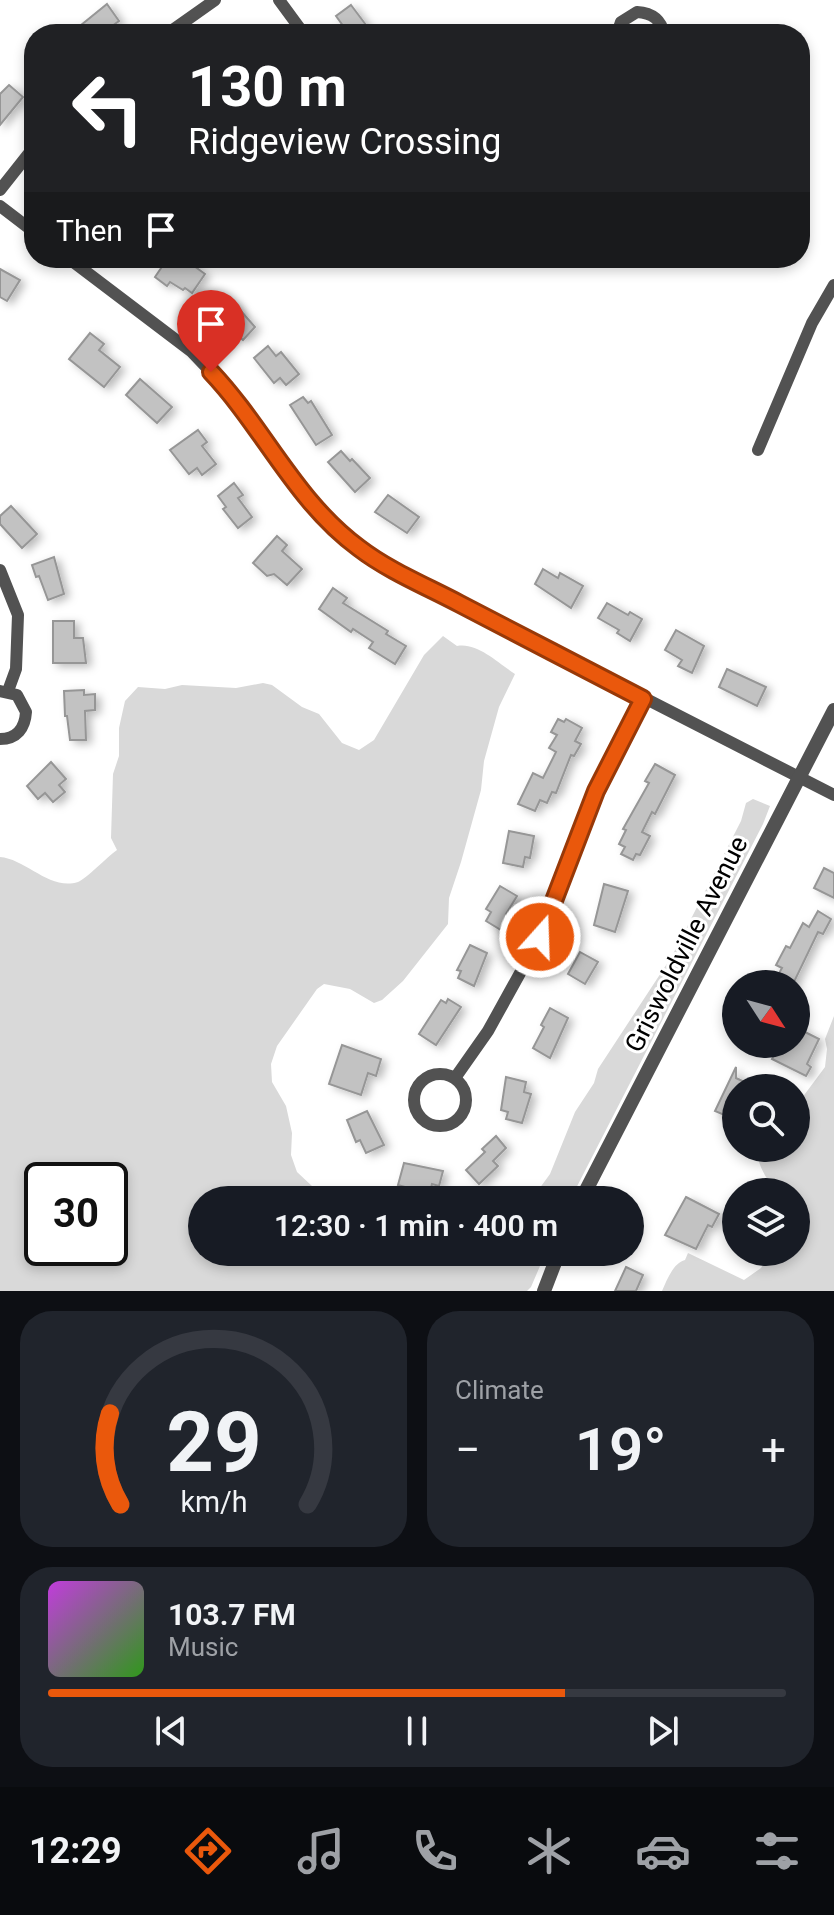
<!DOCTYPE html>
<meta charset="utf-8">
<style>
:root{--surface:#171b24;--page:#20242c;--text:#f1f3f6;--muted:#9ea1a6;--line:#363941;--accent:#ea580c}
body{margin:0;font-family:Roboto,sans-serif;background:var(--page);color:var(--text);height:100vh;display:flex;flex-direction:column;font-size:30px;white-space:nowrap}
*{box-sizing:border-box;margin:0}
p{font-size:26px;color:var(--muted)}
.icon{flex:none;width:44px;height:44px;fill:none;stroke:currentColor;stroke-width:2;stroke-linecap:round;stroke-linejoin:round}
.map{position:relative;height:1291px;overflow:hidden}
.side{display:flex;flex-direction:column;gap:20px;padding:20px;background:#0d0f14;flex:1}
.side>*{flex:none}
.hud{position:absolute;left:24px;top:24px;width:786px;height:244px;border-radius:32px;box-shadow:0 4px 12px #0003;background:#202124;color:#fff;overflow:hidden}
.needle{width:52px;rotate:126deg}
.controls{position:absolute;left:722px;top:970px;display:grid;gap:16px}
.controls a{display:grid;place-items:center;width:88px;height:88px;border-radius:50%;background:var(--surface);box-shadow:0 4px 12px #0003;font-size:40px}
.speed{position:absolute;left:24px;top:1162px;display:flex;gap:16px;font-size:40px;font-weight:700;text-align:center}
.speed>*{display:grid;place-content:center;width:104px;height:104px;border-radius:50%;background:var(--surface);box-shadow:0 4px 12px #0003;line-height:1}
.speed .limit{border:4px solid #111;border-radius:12px;background:#fff;color:#111}
.pin{position:absolute;display:grid;place-items:center;width:68px;height:68px;color:#fff;margin:-82px -34px;border-radius:50% 50% 50% 0;rotate:-45deg;box-shadow:0 0 8px #0007}
.pin .icon{rotate:45deg}
.me{position:absolute;width:88px;margin:-44px;rotate:20deg;stroke-linejoin:round;filter:drop-shadow(0 0 6px #0008)}
.turn{display:flex;align-items:center;gap:28px;height:168px;padding:0 32px;font-size:36px}
.turn .icon{width:104px;height:104px;stroke-width:2.5}
.turn b{display:block;font-size:56px;line-height:68px}
.then{display:flex;align-items:center;height:76px;padding:0 32px;background:#0003;gap:16px;font-size:30px}
.big{font-size:60px;font-weight:600;line-height:1.1}
.side .widget{flex:1;display:flex;flex-direction:column;justify-content:center;gap:12px;min-width:0;padding:0 28px;border-radius:32px;background:var(--page)}
.side .dial{align-items:center;gap:0}
.dial svg{height:208px;overflow:visible;fill:none;stroke:var(--line);stroke-width:7;stroke-linecap:round;text-anchor:middle}
.dial text{fill:var(--text);stroke:none}
.song{display:flex;align-items:center;gap:24px}
.cover{width:96px;height:96px;border-radius:12px;background:linear-gradient(135deg,hsl(290 70% 55%),hsl(110 70% 35%))}
.played{height:8px;border-radius:4px;background:linear-gradient(90deg,var(--accent) 70%,var(--line) 70%)}
.keys{display:flex;justify-content:space-around;direction:ltr}
.heat{display:flex;justify-content:space-between;align-items:center;font-size:44px;direction:ltr}
.side .tiles{flex:1;display:grid;gap:20px;grid-template-columns:1fr 1fr}
.widget:last-child{grid-column:span 2}
.trip{position:absolute;left:188px;top:1186px;width:456px;height:80px;border-radius:40px;background:var(--surface);box-shadow:0 4px 12px #0003;font-weight:600;line-height:80px;text-align:center}
.menu{display:flex;height:128px;justify-content:space-around;align-items:center;background:#090b0e;color:var(--muted)}
.menu .icon{width:56px;height:56px}
.menu .active{color:var(--accent)}
.menu b{font-size:36px;color:var(--text)}
.map>svg:first-child{display:block}
.green{fill:#d9d9d9;fill-rule:evenodd}
.building{fill:#c2c2c2;stroke:#969696;stroke-width:2;filter:url(#shadow)}
.lines{fill:none;stroke-linecap:round;stroke-linejoin:round}
.minor{stroke:#525252;stroke-width:12}
.tertiary{stroke:#525252;stroke-width:14}
.route-casing{stroke:#983908;stroke-width:20}
.route{stroke:#ea580c;stroke-width:14}
.labels{text-anchor:middle;dominant-baseline:central;stroke-width:6;stroke-linejoin:round;paint-order:stroke}
.street-label{font-size:26px;fill:#000;stroke:#fff}
</style>
<div class="map">
<svg width="834" height="1291" viewBox="0 0 834 1291">
<defs>
<filter id="shadow"><feDropShadow dx="5" dy="3" stdDeviation="4" flood-color="#0004"/></filter>
</defs>
<rect width="100%" height="100%" fill="#fff"/>
<!-- green -->
<g class="green">
<path d="M443,636L457,646C477,642 498,663 515,674L499,707L484,761L481,790L461,862L449,898L448,924L403,981L382,1000L374,1003L350,989L324,984L317,989L277,1046L271,1064L272,1082L286,1106L292,1133L291,1155L297,1172L327,1200H202V1252H463L472,1256L490,1252H546L531,1287L527,1291H0V857C26,859 50,891 78,882C86,879 107,857 117,850L111,838L113,774L119,756V728L125,701L138,687L165,689L182,685L236,688L263,683L272,685L302,707L319,714L342,743L359,750L374,740L424,655ZM110,1180V1248H42V1180Z"/>
<path d="M753,799L770,806L763,824L570,1200H531L550,1174L575,1112L594,1083L598,1069L672,956L741,821L746,803Z"/>
<path d="M834,1016V1291H662C667,1280 673,1263 685,1260L688,1253L744,1280L761,1268L771,1252H796V1192H778C766,1180 760,1168 756,1152L758,1148H796V1106L825,1067L827,1049L825,1039Z"/>
</g>
<!-- building -->
<g class="building">
<path d="M107,4L119,21L101,34H70Z"/>
<path d="M351,5L366,25L362,28L367,34H349L336,16Z"/>
<path d="M9,85L23,97L0,125V94Z"/>
<path d="M168,258H183L205,274L192,293L185,288L183,290L170,282L167,286L155,277Z"/>
<path d="M0,269L20,280L7,301L0,297Z"/>
<path d="M234,303L255,327L243,340L230,329L226,333L215,322Z"/>
<path d="M90,333L104,344L99,350L120,367L104,387L69,359Z"/>
<path d="M268,346L276,356L281,352L299,374L286,385L280,378L274,383L254,358Z"/>
<path d="M140,379L172,407L157,423L126,395Z"/>
<path d="M303,397L308,403L311,401L332,435L316,445L290,405Z"/>
<path d="M198,430L207,442L202,446L216,464L202,475L197,468L189,474L170,450Z"/>
<path d="M341,451L350,461L352,459L370,478L355,492L328,462Z"/>
<path d="M234,483L243,495L238,498L252,517L238,528L223,509L226,507L218,496Z"/>
<path d="M388,495L419,517L407,533L375,512Z"/>
<path d="M11,506L37,534L22,548L0,524V516Z"/>
<path d="M277,536L287,545L282,551L302,569L287,585L274,574L267,576L253,563Z"/>
<path d="M54,557L64,594L48,600L39,576L36,577L32,565Z"/>
<path d="M543,569L558,578L560,573L583,586L571,608L535,584Z"/>
<path d="M333,588L347,598L343,603L388,631L386,634L406,646L395,664L369,648L373,642L353,629L351,632L319,609Z"/>
<path d="M607,603L628,615L630,612L642,619L630,641L617,633L619,630L598,618Z"/>
<path d="M53,621H74V638H83L86,663H53Z"/>
<path d="M676,630L704,646L692,673L678,666L682,660L665,650Z"/>
<path d="M727,669L766,687L757,706L719,687Z"/>
<path d="M84,690V695L95,694V710L85,711L86,740H70L67,716H65L64,691Z"/>
<path d="M558,719L564,722L566,719L582,728L575,741L581,744L574,756L571,755L556,793L552,792L547,803L540,800L535,811L518,804L533,773L543,778L556,752L549,748L557,735L551,732Z"/>
<path d="M51,762L66,779L59,785L65,792L53,802L45,793L38,799L27,786Z"/>
<path d="M655,764L675,775L655,814L652,812L642,832L650,836L640,855L636,854L633,860L621,854L625,847L619,844L626,830L623,829L649,783L645,781Z"/>
<path d="M509,831L534,836L530,858L525,857L523,867L503,863Z"/>
<path d="M824,868L834,873V898L814,888Z"/>
<path d="M604,884L628,891L615,932L594,925Z"/>
<path d="M500,886L517,896L506,914L509,916L501,930L486,921L491,912L486,909Z"/>
<path d="M818,911L831,919L823,934L818,932L793,984H773L782,968L776,965L786,946L790,948L803,923L809,927Z"/>
<path d="M470,945L487,953L474,986L458,978L461,971L457,970Z"/>
<path d="M580,952L598,962L585,984L568,974Z"/>
<path d="M448,999L461,1007L436,1045L419,1034L441,1000L446,1003Z"/>
<path d="M550,1008L568,1018L550,1058L533,1048L544,1027L541,1025Z"/>
<path d="M799,1029L819,1039L807,1064L811,1067L806,1076L772,1059L780,1044L789,1048L790,1044H796Z"/>
<path d="M342,1045L381,1059L376,1076L368,1073L361,1095L329,1084Z"/>
<path d="M736,1067V1078L757,1088H736V1112L732,1110L729,1117L715,1111Z"/>
<path d="M506,1077L526,1082L524,1092L531,1094L522,1123L506,1119L508,1112L501,1110Z"/>
<path d="M367,1111L384,1145L366,1153L360,1140L356,1142L347,1120Z"/>
<path d="M496,1136L506,1148L493,1161L498,1166L479,1184L466,1170L485,1152L482,1149Z"/>
<path d="M404,1163L443,1171L439,1186L432,1184L430,1192L424,1191L421,1197L406,1193L408,1188L398,1185Z"/>
<path d="M686,1197L719,1214L712,1227L708,1225L696,1249L665,1235Z"/>
<path d="M626,1267L643,1275L636,1291H615Z"/>
</g>
<g class="lines">
<!-- minor -->
<g class="minor">
<path d="M279,0L304,34"/>
<path d="M167,34L215,0"/>
<path d="M617,34L621,22L637,12C652,13 661,19 664,34"/>
<path d="M0,190L34,147"/>
<path d="M0,206L34,232"/>
<path d="M68,258L192,352L230,392L283,471L320,513L359,548L406,576L834,795"/>
<path d="M758,450L812,323L834,285"/>
<path d="M0,570L18,615L16,669L8,691"/>
<path d="M0,691L17,695L26,712C25,728 17,739 0,739"/>
<circle cx="440" cy="1100" r="26"/>
<path d="M455,1078L488,1031L540,937L570,852L596,791L643,699"/>
</g>
<!-- tertiary -->
<g class="tertiary">
<path d="M581,1200L834,710"/>
<path d="M544,1291L559,1252"/>
</g>
</g>
<g class="lines">
<defs>
<path id="route" d="M211,372C264,428 295,501 359,548C389,571 426,586 460,604C521,636 582,667 643,699L596,791L540,937"/>
</defs>
<!-- route casing -->
<use href="#route" class="route-casing"/>
<!-- route -->
<use href="#route" class="route"/>
</g>
<g class="labels">
<!-- street labels -->
<g class="street-label">
<text transform="translate(686 944) rotate(-63)">Griswoldville Avenue</text>
</g>
</g>
</svg>
<div class="controls">
<a><svg class="needle" viewBox="-14 -14 28 28"><path d="M0-13l5 13h-10z" fill="#e53935"/><path d="M0 13l5-13h-10z" fill="#9ea1a6"/></svg></a>
<a><svg class="icon" aria-label="search" viewBox="0 0 24 24"><circle cx="10" cy="10" r="6"/><path d="M15 15l6 6"/></svg></a>
<a><svg class="icon" aria-label="layers" viewBox="0 0 24 24"><path d="M12 4l9 5-9 5-9-5zM3 14l9 5 9-5"/></svg></a>
</div>
<div class="speed"><div class="limit">30</div></div>
<div class="pin" style="left:211px;top:372px;background:#d93025"><svg class="icon" aria-label="arrive" viewBox="0 0 24 24"><path d="M6 21V4h12l-3 4 3 4H6"/></svg></div>
<svg class="me" style="left:540px;top:937px" viewBox="-20 -20 40 40"><circle r="17" fill="#ea580c" stroke="#fff" stroke-width="3"/><path d="M0-11L8 9 0 5-8 9z" fill="#fff"/></svg>
<div class="trip">12:30 · 1 min · 400 m</div>
<div class="hud">
<div class="turn"><svg class="icon" aria-label="left" viewBox="0 0 24 24"><path d="M17 20v-9H6M10 6l-5 5 5 5"/></svg><div><b>130 m</b>Ridgeview Crossing</div></div>
<div class="then">Then<svg class="icon" aria-label="arrive" viewBox="0 0 24 24"><path d="M6 21V4h12l-3 4 3 4H6"/></svg></div>
</div>
</div>
<section class="side">
<div class="tiles">
<div class="widget dial"><svg viewBox="0 0 100 80">
<path d="M14 69A42 42 0 1 1 86 69"/>
<path d="M14 69A42 42 0 0 1 10 34" stroke="#ea580c"/>
<text x="50" y="56" font-size="32" font-weight="700">29</text>
<text x="50" y="72" font-size="11">km/h</text>
</svg></div>
<div class="widget"><p>Climate</p>
<div class="heat"><a>−</a><b class="big">19°</b><a>+</a></div>
</div>
<div class="widget">
<div class="song"><i class="cover"></i><div><b>103.7 FM</b><p>Music</p></div></div>
<div class="played"></div>
<div class="keys"><svg class="icon" aria-label="previous" viewBox="0 0 24 24"><path d="M18 5L8 12l10 7zM5 5v14"/></svg><svg class="icon" aria-label="pause" viewBox="0 0 24 24"><path d="M8 5v14M16 5v14"/></svg><svg class="icon" aria-label="next" viewBox="0 0 24 24"><path d="M6 5l10 7-10 7zM19 5v14"/></svg></div>
</div>
</div>
</section>
<nav class="menu">
<b>12:29</b>
<svg class="icon active" aria-label="directions" viewBox="0 0 24 24"><path d="M12 3l9 9-9 9-9-9zM9 14v-3h6M13 9l2 2-2 2"/></svg>
<svg class="icon" aria-label="music" viewBox="0 0 24 24"><path d="M9 18V5l10-2v13"/><circle cx="6" cy="18" r="3"/><circle cx="16" cy="16" r="3"/></svg>
<svg class="icon" aria-label="phone" viewBox="0 0 24 24"><path d="M5 4h4l2 5-3 2q2 4 5 5l2-3 5 2v4C11 20 4 13 5 4z"/></svg>
<svg class="icon" aria-label="climate" viewBox="0 0 24 24"><path d="M12 3v18M4 7l16 10M4 17L20 7"/></svg>
<svg class="icon" aria-label="car" viewBox="0 0 24 24"><path d="M5 17H2v-5l4-1 3-4h7l3 4 3 1v5h-3M9 17h6M6 11h13"/><circle cx="7" cy="17" r="2"/><circle cx="17" cy="17" r="2"/></svg>
<svg class="icon" aria-label="filters" viewBox="0 0 24 24"><path d="M4 7h16M4 17h16"/><circle cx="9" cy="7" r="2"/><circle cx="15" cy="17" r="2"/></svg>
</nav>
